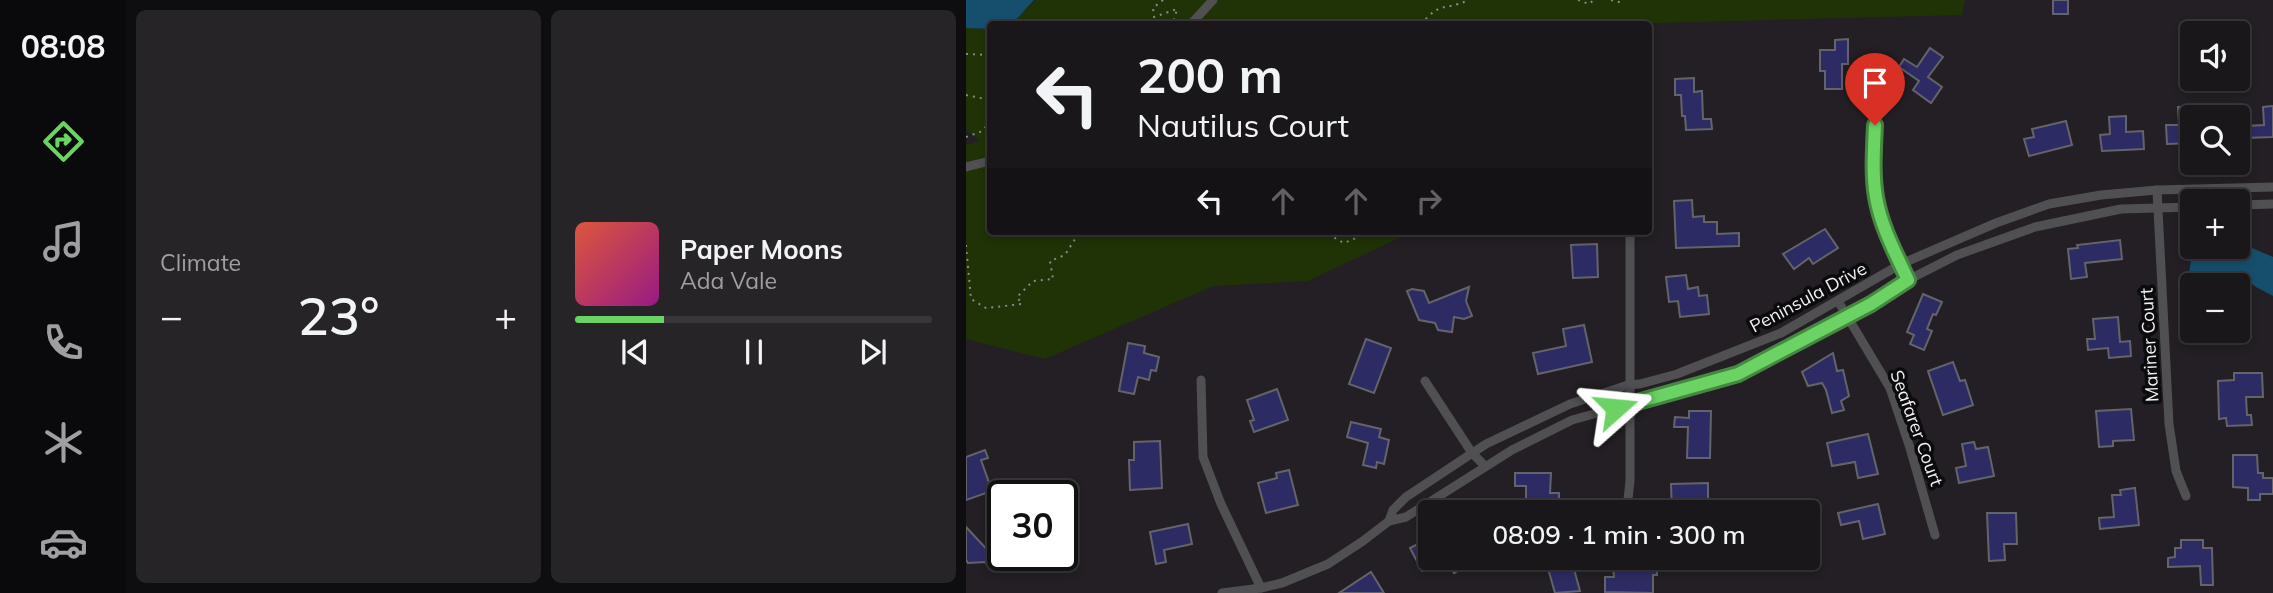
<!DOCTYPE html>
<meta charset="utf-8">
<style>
:root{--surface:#1a171b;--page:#272428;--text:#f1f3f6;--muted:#9f9fa3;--line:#38363a;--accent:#6ad364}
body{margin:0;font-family:Mulish,sans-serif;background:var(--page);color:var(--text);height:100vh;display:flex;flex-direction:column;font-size:26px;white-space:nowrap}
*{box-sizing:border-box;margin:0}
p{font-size:23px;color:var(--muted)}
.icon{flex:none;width:38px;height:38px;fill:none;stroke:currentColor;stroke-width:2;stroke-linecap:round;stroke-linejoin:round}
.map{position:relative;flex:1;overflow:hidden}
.side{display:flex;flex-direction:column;gap:10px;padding:10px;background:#0e0d0f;width:840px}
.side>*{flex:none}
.guide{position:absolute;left:21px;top:21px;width:665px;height:214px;border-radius:7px;box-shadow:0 4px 10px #0003,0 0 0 2px var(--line);background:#1a171b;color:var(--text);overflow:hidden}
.tools{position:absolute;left:1214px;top:21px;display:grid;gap:14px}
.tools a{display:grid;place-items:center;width:70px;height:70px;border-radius:7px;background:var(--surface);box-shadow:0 4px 10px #0003,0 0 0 2px var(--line);font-size:35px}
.speed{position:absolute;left:21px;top:480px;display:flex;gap:14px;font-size:35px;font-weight:700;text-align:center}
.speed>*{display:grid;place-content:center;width:91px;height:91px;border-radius:50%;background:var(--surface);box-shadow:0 4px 10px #0003,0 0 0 2px var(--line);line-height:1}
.speed .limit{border:4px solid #111;border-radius:10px;background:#fff;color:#111}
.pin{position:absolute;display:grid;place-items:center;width:60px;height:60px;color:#fff;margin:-72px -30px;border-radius:50% 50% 50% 0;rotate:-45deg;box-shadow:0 0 7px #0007}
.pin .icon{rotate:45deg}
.me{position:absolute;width:77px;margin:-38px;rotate:72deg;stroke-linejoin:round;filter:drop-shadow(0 0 5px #0008)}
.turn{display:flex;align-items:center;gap:24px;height:147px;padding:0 35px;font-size:32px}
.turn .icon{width:91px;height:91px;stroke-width:2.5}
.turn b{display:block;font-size:49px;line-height:60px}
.lanes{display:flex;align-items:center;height:66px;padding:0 35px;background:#0003;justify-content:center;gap:35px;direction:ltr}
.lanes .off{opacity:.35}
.big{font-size:52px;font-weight:600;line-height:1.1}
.side .card{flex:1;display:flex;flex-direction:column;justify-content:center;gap:10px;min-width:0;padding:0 24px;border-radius:10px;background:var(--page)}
.song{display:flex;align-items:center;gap:21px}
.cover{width:84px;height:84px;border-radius:10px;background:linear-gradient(135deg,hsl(10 70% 55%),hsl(310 70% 35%))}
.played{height:7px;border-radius:4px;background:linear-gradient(90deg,var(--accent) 25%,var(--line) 25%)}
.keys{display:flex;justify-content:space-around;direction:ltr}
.heat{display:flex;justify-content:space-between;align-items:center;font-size:38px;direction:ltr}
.side .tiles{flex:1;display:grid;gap:10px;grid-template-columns:repeat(2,1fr)}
.trip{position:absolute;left:452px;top:500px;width:402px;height:70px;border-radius:7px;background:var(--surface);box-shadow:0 4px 10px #0003,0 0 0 2px var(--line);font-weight:600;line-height:70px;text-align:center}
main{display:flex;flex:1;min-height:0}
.dock{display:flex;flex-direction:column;width:126px;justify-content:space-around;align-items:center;background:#0a090b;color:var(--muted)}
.dock .icon{width:49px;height:49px}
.dock .active{color:var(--accent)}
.dock b{font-size:32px;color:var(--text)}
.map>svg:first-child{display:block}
.green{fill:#1f3306}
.water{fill:#154f6d}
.building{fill:#2d2b63;stroke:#63646a;stroke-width:2}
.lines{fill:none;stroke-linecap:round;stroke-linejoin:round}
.path{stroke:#8c888d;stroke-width:2;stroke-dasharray:2 5;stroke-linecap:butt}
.minor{stroke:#504f52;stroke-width:9}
.route-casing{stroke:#458941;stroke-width:18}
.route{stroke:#6ad364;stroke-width:12}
.labels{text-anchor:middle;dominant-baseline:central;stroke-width:7;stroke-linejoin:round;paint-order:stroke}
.street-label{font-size:18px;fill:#f5f2f6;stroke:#0b0a0c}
</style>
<main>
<nav class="dock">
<b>08:08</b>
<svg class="icon active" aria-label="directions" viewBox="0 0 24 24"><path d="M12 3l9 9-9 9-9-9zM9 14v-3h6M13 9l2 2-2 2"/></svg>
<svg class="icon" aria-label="music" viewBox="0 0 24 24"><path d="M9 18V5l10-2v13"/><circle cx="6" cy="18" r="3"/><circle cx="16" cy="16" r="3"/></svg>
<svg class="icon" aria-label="phone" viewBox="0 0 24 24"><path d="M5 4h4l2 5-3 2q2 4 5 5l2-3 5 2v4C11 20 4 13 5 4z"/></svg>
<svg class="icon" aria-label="climate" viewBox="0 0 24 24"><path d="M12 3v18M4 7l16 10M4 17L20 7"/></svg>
<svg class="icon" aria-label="car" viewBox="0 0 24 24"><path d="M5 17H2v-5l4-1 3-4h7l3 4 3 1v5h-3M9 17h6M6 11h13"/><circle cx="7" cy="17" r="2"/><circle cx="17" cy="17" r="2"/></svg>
</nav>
<section class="side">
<div class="tiles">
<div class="card"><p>Climate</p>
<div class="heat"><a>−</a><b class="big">23°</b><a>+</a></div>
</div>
<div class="card">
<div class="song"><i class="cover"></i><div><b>Paper Moons</b><p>Ada Vale</p></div></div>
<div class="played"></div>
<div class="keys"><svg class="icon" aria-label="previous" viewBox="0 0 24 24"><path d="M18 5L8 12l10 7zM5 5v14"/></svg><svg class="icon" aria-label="pause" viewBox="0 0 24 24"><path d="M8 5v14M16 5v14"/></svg><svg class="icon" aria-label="next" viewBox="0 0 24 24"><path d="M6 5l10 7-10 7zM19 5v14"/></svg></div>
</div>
</div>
</section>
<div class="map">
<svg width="1307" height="593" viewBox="0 0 1307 593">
<rect width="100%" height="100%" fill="#231f24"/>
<!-- green -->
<g class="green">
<path d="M71,0H999L996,15L654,24H43C54,18 60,4 71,0Z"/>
<path d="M0,28L24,29V231H448L342,281L247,286L79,359L0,339V145L14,141L0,130Z"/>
</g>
<!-- water -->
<g class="water">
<path d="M0,0H68C49,19 54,24 24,24V29L0,28Z"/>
<path d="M1225,229H1227V247H1272V232L1274,233L1279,245L1307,257V296L1290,287L1271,273C1259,288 1245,285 1227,285V291L1221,285L1227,248L1221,238Z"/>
</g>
<!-- building -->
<g class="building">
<rect x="1087" y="0" width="15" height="14"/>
<path d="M882,39V64H876V89H859V71H854V50H869V40Z"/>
<path d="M964,48L977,57L962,77L976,87L965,103L947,90L953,81L933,67L938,59L951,67Z"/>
<path d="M728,78V92L736,91L737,119H745L746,129L720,130L719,116H716L715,95H709V79Z"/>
<path d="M1234,106L1235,117H1227V143L1201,144L1200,125H1213L1212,107Z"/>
<path d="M1307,106V137L1280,138V126L1298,125L1297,107Z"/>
<path d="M1160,116V132L1177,131L1178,149L1136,151L1134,135L1144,134L1143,117Z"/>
<path d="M1100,121L1106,145L1063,156L1058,139L1068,137L1066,129Z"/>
<path d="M726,200L727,217L738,216V222H751V234L773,233V246L710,248L708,201Z"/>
<path d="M859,229L872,248L847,264L843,258L828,269L817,254Z"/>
<path d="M1154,240L1156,259L1119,263L1121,277L1105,279L1102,249L1112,248L1111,245Z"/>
<path d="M631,244L632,277L607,278L605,245Z"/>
<path d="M720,275L722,289L732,287L733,296L741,295L743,314L714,317L712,301L703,302L700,277Z"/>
<path d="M503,287L500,301L506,316L498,319L488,317L486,332L472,330L469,323L453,320L441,291L446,289L458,291L463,303Z"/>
<path d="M957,294L976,302L970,315L967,314L961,329L966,331L958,350L944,344L948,335L941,332Z"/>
<path d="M1152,317L1154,342L1164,341L1165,356L1143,358L1142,348L1122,350L1121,339H1129L1127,319Z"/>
<path d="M1272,321H1285V337L1272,338Z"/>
<path d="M618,325L626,362L572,374L567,353L600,346L597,329Z"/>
<path d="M400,339L425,348L408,393L383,384Z"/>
<path d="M162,343L179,346L178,353L193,357L190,371L185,370L183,380L172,377L168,394L153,391Z"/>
<path d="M867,353L871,371L877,370L883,396L875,401L878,410L866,413L860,390L856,383L842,386L836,372Z"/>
<path d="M987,362L994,381L999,380L1007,405L977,415L962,371Z"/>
<path d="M1268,373H1296L1297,397H1280L1281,415H1285L1286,425L1261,426L1260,418L1253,419L1252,381L1268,380Z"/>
<path d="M311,389L322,420L288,432L284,421L288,420L281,400Z"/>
<path d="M1165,409L1168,440L1147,441V446L1133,447L1130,411Z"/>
<path d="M723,411H745L744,458H721L722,427H708L709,417L723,418Z"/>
<path d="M385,422L415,429L413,437L423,440L418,464L411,462L410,468L397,465L402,443L381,437Z"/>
<path d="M902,434L912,474L892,478L889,462L866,466L861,443Z"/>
<path d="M194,441L196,488L164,490L163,460H168V442Z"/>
<path d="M1008,442L1010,449L1022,447L1028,476L993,483L990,468L1000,466L996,444Z"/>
<path d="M19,450L22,458L15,460L26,491L0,500V457Z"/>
<path d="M1267,455H1291L1292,473H1297V478H1307V494H1294V500H1282V488L1267,487Z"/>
<path d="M323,470L332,505L300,513L292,483L311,478L310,473Z"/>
<path d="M549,473H585L584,493H593V504H574V511H560V486H549Z"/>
<path d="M742,483V504L717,505V513H706L705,484Z"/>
<path d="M1169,488L1173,525L1134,529L1133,518L1148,517L1146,495H1155L1154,490Z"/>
<path d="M912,504L919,534L897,539L893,521L875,525L872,513Z"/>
<path d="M1021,513H1050L1051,544H1038L1039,560L1023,561Z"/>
<path d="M222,524L226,544L198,550L200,562L190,564L184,532Z"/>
<path d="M0,527L27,556L54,555V568L26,569L19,562L2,563L0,560Z"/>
<path d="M464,538V558H501L499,559L502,565L488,573L485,567L479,570L474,561L456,571L444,548Z"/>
<path d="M1215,540H1237V548H1246L1247,585H1235L1234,566L1202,567V558L1209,557V548H1215Z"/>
<path d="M579,558H605L614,591L589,593Z"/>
<path d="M690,559L691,575H687V593L639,592V577H648L647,567L671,566V560Z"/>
<path d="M405,572L418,593H373Z"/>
</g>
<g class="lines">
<!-- path -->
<g class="path">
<path d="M197,0L187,8L188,17L211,9L208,20L198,24"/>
<path d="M612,0L623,4L628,0"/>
<path d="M645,0L653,2L658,0"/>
<path d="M435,24L439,21L455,24C477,0 475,12 503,0"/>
<path d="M0,54L24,55"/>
<path d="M0,95L24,100"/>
<path d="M0,137L14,132L24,123"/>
<path d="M135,231L147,235L154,231"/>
<path d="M356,231L378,243L388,239L394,231"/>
<path d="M0,245L5,299L20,308L56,304L51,297L67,281L87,279L84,261L99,255L114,231"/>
</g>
<!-- minor -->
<g class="minor">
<path d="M225,24L247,0"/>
<path d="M909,125C909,149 907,174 910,197C915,227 930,254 942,280"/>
<path d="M0,167L24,161"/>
<path d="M1191,190L1203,424L1210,471L1220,496"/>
<path d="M1272,205L1307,204"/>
<path d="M872,301L924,388L944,448L969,535"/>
<path d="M235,380L237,457L255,504L295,588"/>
<path d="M459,381L506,453L519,466"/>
<path d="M657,513L662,499L664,481V231"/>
<path d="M423,521L427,510L440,497L520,444L604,404L662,385L674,384L711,374L815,333L935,264L1030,223L1083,204L1135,195L1191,190L1307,187"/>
<path d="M256,593L295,588L316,583L362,564L397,541L423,521L440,517L546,450L606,420L772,374L905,305L942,280L991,255L1069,227L1155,209L1227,207"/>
</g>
</g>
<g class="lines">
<defs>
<path id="route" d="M650,408L772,374L905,304L942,280C930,254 915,227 910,197C906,174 908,149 909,125"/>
</defs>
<!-- route casing -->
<use href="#route" class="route-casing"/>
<!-- route -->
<use href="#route" class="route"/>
</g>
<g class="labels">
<!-- street labels -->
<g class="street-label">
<text transform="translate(842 297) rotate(-28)">Peninsula Drive</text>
<text transform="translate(1183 345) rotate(-93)">Mariner Court</text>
<text transform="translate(951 428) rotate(70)">Seafarer Court</text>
</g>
</g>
</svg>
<div class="tools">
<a><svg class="icon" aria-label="sound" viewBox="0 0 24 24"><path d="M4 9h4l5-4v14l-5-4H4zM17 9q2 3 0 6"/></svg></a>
<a><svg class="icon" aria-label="search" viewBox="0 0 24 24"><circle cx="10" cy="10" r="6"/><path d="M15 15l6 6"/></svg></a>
<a>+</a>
<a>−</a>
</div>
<div class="speed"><div class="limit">30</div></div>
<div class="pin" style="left:909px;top:125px;background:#d93025"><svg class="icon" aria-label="arrive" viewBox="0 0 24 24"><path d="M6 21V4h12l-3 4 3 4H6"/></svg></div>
<svg class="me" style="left:650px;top:408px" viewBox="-20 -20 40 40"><path d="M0-17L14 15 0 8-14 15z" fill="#6ad364" stroke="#fff" stroke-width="4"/></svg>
<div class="trip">08:09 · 1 min · 300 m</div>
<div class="guide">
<div class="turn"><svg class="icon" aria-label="left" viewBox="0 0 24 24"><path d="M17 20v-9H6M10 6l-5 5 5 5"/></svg><div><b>200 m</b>Nautilus Court</div></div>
<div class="lanes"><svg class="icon" aria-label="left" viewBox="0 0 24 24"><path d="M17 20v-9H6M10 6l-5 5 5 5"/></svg><svg class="icon off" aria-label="ahead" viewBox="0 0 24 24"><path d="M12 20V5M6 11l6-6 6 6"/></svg><svg class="icon off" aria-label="ahead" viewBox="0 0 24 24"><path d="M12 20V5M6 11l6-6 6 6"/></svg><svg class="icon off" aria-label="right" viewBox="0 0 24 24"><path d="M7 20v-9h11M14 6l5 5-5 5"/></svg></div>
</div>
</div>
</main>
